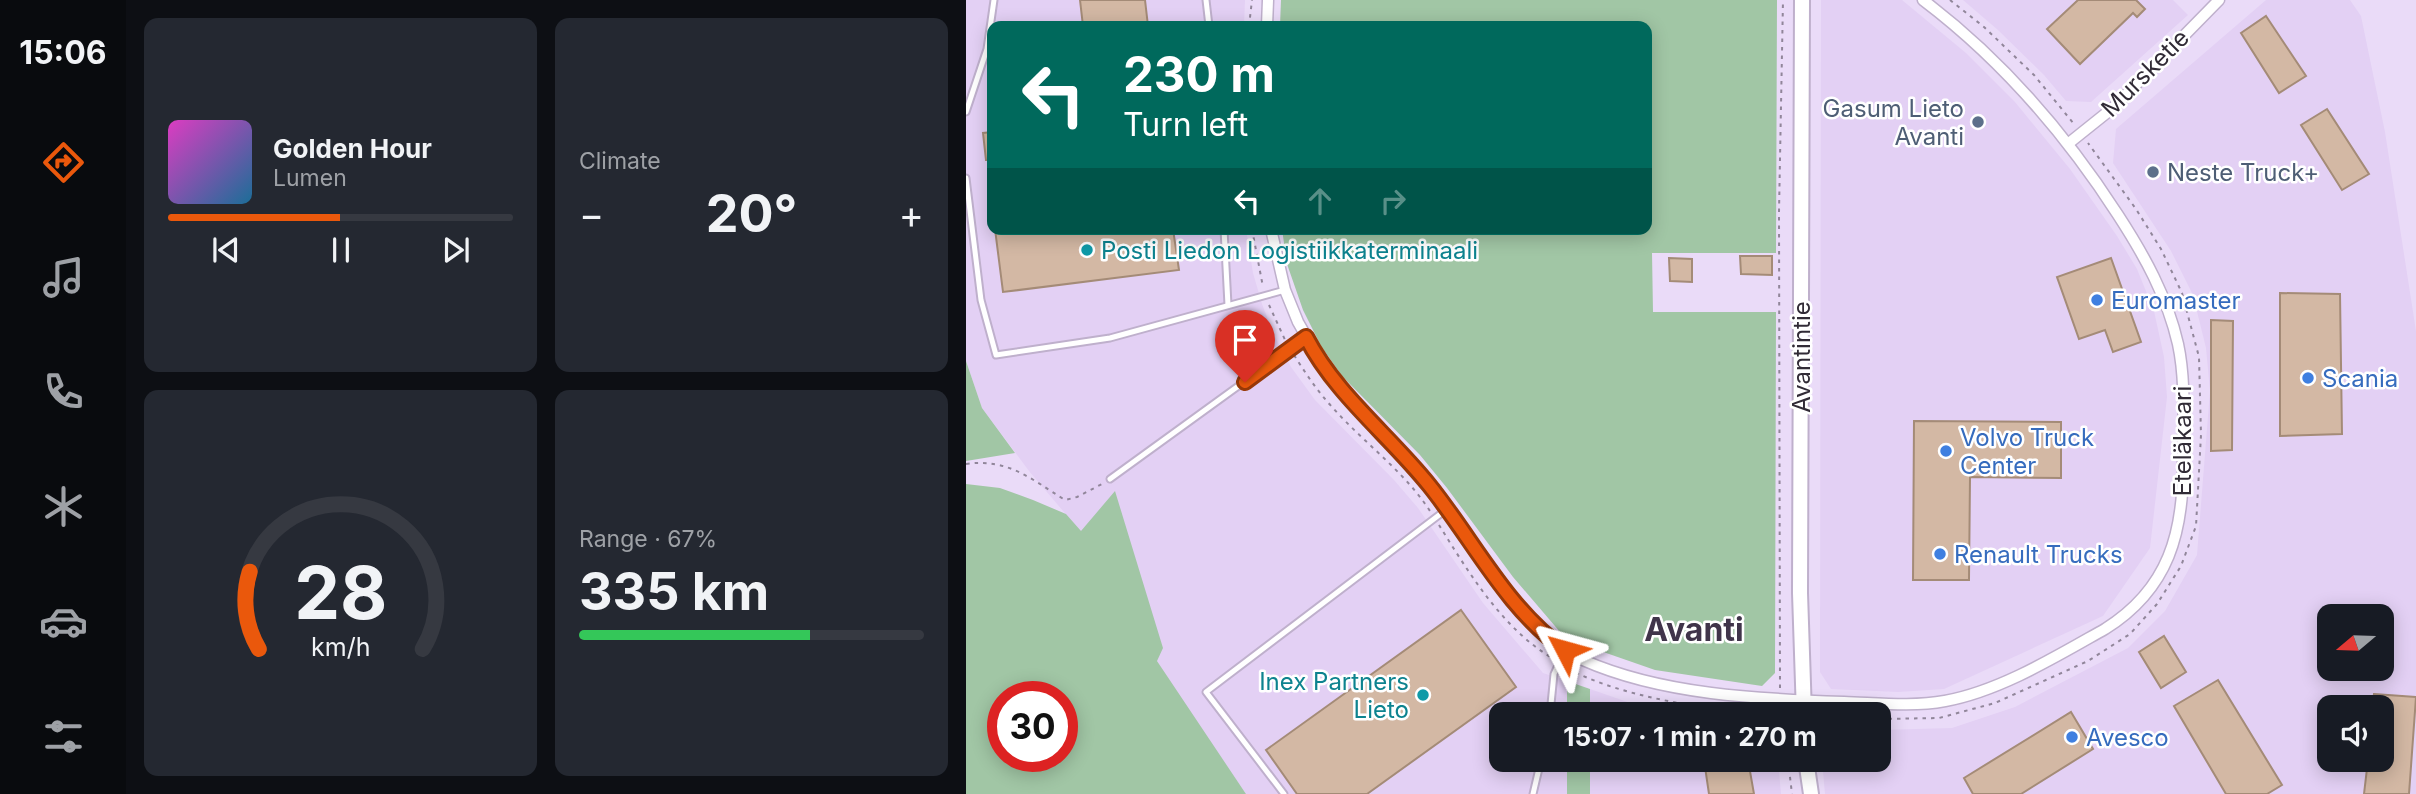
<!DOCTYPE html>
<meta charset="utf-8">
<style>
:root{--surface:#171b24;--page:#242831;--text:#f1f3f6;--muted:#9ea1a6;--line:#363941;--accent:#ea580c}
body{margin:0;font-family:Inter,sans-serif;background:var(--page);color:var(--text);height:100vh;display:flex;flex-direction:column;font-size:26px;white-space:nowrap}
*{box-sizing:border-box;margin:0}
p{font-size:23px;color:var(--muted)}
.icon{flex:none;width:38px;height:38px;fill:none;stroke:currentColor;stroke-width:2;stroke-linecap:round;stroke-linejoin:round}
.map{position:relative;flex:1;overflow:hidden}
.drawer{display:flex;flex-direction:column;gap:18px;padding:18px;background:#0d0f14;width:840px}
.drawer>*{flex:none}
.top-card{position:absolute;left:21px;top:21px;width:665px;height:214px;border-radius:14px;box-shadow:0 4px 18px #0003;background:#00695c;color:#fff;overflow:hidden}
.needle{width:46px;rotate:251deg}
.tools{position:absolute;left:1351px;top:604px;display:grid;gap:14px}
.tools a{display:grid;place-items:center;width:77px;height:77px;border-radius:14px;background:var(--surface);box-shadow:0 4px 18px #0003;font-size:35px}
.speed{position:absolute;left:21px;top:681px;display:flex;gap:14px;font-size:35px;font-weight:700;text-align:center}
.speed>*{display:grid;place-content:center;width:91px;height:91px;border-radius:50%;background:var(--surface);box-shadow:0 4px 18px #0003;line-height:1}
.speed .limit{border:10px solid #d22;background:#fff;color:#111}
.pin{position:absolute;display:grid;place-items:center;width:60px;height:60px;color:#fff;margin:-72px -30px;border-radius:50% 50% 50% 0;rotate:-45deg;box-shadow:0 0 7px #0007}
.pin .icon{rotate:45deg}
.me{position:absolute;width:77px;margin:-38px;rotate:309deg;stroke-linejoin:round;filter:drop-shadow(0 0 5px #0008)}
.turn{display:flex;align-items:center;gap:24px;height:147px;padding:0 21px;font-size:32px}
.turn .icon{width:91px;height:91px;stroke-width:2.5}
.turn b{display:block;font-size:49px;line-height:60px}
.lanes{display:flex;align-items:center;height:66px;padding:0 21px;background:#0003;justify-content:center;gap:35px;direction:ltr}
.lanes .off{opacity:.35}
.big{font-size:52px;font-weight:700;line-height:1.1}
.drawer .card{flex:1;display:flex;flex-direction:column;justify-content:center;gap:10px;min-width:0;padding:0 24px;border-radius:14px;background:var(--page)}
.drawer .dial{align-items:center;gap:0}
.dial svg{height:182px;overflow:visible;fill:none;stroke:var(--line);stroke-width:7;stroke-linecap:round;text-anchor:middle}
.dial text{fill:var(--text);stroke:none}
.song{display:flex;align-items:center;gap:21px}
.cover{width:84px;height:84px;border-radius:10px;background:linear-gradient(135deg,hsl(310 70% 55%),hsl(200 70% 35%))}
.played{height:7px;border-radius:4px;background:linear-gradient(90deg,var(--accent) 50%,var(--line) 50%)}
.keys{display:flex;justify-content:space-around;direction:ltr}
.heat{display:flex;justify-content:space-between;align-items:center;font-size:38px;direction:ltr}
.charge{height:10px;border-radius:5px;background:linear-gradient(90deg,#34c759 67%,var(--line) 0)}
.drawer .tiles{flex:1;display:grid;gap:18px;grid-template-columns:repeat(2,1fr)}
.trip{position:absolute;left:523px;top:702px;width:402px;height:70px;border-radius:14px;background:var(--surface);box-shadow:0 4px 18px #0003;font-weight:700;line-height:70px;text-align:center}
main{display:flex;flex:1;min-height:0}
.tab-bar{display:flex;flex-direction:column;width:126px;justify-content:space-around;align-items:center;background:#090b0e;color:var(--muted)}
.tab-bar .icon{width:49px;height:49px}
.tab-bar .active{color:var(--accent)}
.tab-bar b{font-size:32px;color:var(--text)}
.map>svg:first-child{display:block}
.built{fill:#e3d0f4;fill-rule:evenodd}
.green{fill:#a1c6a5;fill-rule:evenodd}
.building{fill:#d3b8a4;stroke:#a48b77;stroke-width:2}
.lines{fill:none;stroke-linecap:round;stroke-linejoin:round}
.lane-casing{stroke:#bfb0cc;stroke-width:9}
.street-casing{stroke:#bfb0cc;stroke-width:13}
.secondary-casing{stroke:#bfb0cc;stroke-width:18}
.path{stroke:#91869a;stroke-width:2;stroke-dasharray:3.5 5;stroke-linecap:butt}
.lane{stroke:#fff;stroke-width:5}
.street{stroke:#fff;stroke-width:10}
.secondary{stroke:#fff;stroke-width:14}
.route-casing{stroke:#983908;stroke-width:18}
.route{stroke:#ea580c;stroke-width:12}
.service-dot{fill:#5c6f8a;stroke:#fff;stroke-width:2.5}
.culture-dot{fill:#0f9aa8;stroke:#fff;stroke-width:2.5}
.shop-dot{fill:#3f7fe0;stroke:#fff;stroke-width:2.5}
.labels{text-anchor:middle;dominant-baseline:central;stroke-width:5;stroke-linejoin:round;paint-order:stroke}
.street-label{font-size:24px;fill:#312b36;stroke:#fff}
.service-label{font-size:24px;fill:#4e5e75;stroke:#fff;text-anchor:end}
.culture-label{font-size:24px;fill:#0d838f;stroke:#fff;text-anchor:start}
.shop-label{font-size:24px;fill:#366cbe;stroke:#fff;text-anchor:start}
.district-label{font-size:32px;font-weight:bold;fill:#40344a;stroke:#fff}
</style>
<main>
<nav class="tab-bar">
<b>15:06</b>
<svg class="icon active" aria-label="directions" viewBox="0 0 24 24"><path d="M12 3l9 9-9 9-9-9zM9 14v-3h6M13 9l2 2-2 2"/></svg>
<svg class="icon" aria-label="music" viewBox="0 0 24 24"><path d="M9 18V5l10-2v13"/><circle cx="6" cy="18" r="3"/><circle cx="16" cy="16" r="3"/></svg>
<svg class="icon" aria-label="phone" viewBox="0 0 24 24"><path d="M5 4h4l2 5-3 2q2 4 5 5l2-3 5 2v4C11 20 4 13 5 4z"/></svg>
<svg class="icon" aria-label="climate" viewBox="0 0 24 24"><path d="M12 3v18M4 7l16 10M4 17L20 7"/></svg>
<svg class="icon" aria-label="car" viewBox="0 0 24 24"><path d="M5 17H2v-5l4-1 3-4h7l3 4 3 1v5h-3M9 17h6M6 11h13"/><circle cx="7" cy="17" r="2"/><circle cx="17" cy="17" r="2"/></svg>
<svg class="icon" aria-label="filters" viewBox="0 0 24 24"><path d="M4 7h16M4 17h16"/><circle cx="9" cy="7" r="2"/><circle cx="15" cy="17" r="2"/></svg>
</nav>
<section class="drawer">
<div class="tiles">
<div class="card">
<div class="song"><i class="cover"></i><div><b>Golden Hour</b><p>Lumen</p></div></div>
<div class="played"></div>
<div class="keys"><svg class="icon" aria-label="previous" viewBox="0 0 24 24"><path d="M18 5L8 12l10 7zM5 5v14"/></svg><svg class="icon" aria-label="pause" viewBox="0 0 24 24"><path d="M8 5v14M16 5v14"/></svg><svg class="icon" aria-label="next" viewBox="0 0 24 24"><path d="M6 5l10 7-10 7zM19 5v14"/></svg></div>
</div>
<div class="card"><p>Climate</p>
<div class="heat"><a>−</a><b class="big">20°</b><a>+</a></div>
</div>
<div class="card dial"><svg viewBox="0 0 100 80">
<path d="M14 69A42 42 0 1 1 86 69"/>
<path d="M14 69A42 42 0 0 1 10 35" stroke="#ea580c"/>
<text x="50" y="56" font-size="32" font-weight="700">28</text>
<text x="50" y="72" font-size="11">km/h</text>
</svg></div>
<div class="card"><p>Range · 67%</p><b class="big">335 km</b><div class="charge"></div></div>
</div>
</section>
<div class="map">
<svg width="1450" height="794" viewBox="0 0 1450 794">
<rect width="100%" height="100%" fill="#eadbf8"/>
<!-- built -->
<g class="built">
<path d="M0,0H279L278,26H26V229H280L287,273L296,304L308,335L325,367L349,400L428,480L452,508L517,603L577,673L601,681V714H536V760H601V794H280L203,681L115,532L63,471L16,408L0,361Z"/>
<path d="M855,0H936L1000,53L1049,102L1104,169L1151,236L1171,269L1188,311L1198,357L1201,397L1184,548L1137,616L978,689L932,692L865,689L854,672Z"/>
<path d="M997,0H1207L1222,15L1125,102L1100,101L1078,75L1032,30Z"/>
<path d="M1300,0H1384L1395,16L1419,132L1450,331V794H859L856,760H914V730L986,728L1049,707L1162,648L1199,611L1231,555L1244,391L1240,348L1227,295L1205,251L1147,163L1150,129ZM1363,616H1416V668H1363ZM1363,707H1416V760H1363Z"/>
<path d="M624,689L676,707L720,714H624Z"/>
<path d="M624,760H812L815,794H624Z"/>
</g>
<!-- green -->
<g class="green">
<path d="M315,0H811L810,253H686L687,312H810L809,673L796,686L689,670L600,639L547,577L481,488L454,455L376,376L355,346L337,310L321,264L316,229H681V26H314Z"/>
<path d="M0,361L16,408L49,453L0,461Z"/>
<path d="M0,484L34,488L67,500L100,514L115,531L149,491L197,648L191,661L280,794H0ZM37,696H96V756H37Z"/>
<path d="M601,681L624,689V714H601Z"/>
<rect x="601" y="760" width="23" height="34"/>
</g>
<!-- building -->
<g class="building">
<path d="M114,0H179L182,26H117Z"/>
<path d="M1112,0H1170L1179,9L1171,17L1167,13L1114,64L1081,29Z"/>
<path d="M1300,16L1340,76L1313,93L1275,33Z"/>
<path d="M1361,109L1403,174L1376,190L1335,125Z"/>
<path d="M26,132V160H20L17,133Z"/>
<path d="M29,229H207L213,270L37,292Z"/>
<path d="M774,256H806V275L775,274Z"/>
<path d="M703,258L726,259V282L704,281Z"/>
<path d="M1145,258L1175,342L1147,352L1139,330L1113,339L1091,277Z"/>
<path d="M1314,293L1374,294L1376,434L1314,436Z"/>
<path d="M1245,320L1267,321L1266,450L1245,451Z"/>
<path d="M948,421L1095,422V478L1004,477L1003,580H947Z"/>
<path d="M495,610L550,687L401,794H331L300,750Z"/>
<path d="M1198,636L1220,672L1195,688L1173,652Z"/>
<path d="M1252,680L1316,785L1301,794H1260L1208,706Z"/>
<path d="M1408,694L1450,697L1443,794H1398L1402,760H1416V707H1406Z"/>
<path d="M1105,712L1127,749L1055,794H1007L998,778Z"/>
<path d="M738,760H782L788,794H743Z"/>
</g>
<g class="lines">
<defs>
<g id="lane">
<path d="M240,0L243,26"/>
<path d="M0,112L21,49L28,0"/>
<path d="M0,178L15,300L30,355L144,338L319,290"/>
<path d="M258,229L262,305"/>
<path d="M144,479L340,337"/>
<path d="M584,714L588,674L599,650"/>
<path d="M318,794L240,692L481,509"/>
<path d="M567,794L575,760"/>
</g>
<g id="street">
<path d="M301,26L302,0"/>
<path d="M1103,143L1148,107L1253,0"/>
<path d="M305,229L319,290L332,322L361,373L462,484L562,618C578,634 595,650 617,660C696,695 793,699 878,702C911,703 947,707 979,701C1034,691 1091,656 1139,629C1203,589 1218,532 1217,460C1217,422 1220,381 1212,344C1201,296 1178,255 1152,215C1099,133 1035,59 957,0"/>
</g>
<g id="secondary">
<path d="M836,0L834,593L838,714"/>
<path d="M840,760L845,794"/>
</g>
</defs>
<!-- lane casing -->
<use href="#lane" class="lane-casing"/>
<!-- street casing -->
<use href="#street" class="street-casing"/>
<!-- secondary casing -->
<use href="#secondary" class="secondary-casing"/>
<!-- path -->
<g class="path">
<path d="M984,0L1018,27L1068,75L1108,124"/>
<path d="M283,26L286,0"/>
<path d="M286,229L297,287"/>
<path d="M303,305L320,342"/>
<path d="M328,355C340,374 352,392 367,408C398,443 438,471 464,511"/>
<path d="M0,464C42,458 65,479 99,500L111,497L136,484"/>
<path d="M473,525C503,573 536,628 586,658"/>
<path d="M602,669C656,696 714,703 772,714"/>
<path d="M814,688L813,212L817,0"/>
<path d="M914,719L973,718L1029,703L1122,661L1164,634L1191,604L1215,566L1230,526L1235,435L1233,357L1216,293L1195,249L1170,209L1122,143"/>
<path d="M822,760L826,794"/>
</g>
<!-- lane -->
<use href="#lane" class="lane"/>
<!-- street -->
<use href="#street" class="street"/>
<!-- secondary -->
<use href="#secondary" class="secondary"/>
</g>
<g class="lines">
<defs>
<path id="route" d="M279,382L340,337C370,395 423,435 463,485C508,541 540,608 599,650"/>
</defs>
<!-- route casing -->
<use href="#route" class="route-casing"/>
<!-- route -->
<use href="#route" class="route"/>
</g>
<!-- markers -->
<g class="service-dot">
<circle cx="1012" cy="122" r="7"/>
<circle cx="1187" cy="172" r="7"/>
</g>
<g class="culture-dot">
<circle cx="121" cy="250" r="7"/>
<circle cx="457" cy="695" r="7"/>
</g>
<g class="shop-dot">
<circle cx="1131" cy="300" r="7"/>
<circle cx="1342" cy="378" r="7"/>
<circle cx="980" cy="451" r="7"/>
<circle cx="974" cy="554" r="7"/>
<circle cx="1106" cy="737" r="7"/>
</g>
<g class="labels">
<!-- street labels -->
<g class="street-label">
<text transform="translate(1179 73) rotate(-45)">Mursketie</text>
<text transform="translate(835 357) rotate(-90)">Avantintie</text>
<text transform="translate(1216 441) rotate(-90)">Eteläkaari</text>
</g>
<!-- service labels -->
<g class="service-label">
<text x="998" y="108">Gasum Lieto<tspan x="998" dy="28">Avanti</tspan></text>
<text x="1201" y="172" text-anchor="start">Neste Truck+</text>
</g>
<!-- culture labels -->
<g class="culture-label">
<text x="135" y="250">Posti Liedon Logistiikkaterminaali</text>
<text x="443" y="681" text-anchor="end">Inex Partners<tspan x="443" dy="28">Lieto</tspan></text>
</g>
<!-- shop labels -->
<g class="shop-label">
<text x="1145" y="300">Euromaster</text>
<text x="1356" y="378">Scania</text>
<text x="994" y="437">Volvo Truck<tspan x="994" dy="28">Center</tspan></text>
<text x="988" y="554">Renault Trucks</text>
<text x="1120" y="737">Avesco</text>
</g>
<!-- district labels -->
<g class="district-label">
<text x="728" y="629">Avanti</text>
</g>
</g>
</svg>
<div class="tools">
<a><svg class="needle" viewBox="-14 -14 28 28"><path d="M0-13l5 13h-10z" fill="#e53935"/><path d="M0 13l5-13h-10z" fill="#9ea1a6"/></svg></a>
<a><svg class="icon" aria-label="sound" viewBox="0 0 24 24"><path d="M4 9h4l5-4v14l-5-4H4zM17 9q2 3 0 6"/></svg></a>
</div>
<div class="speed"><div class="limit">30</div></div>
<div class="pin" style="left:279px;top:382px;background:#d93025"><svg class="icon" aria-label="arrive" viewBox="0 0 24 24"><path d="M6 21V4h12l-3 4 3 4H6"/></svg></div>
<svg class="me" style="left:599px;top:650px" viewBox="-20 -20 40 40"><path d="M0-17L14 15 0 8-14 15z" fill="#ea580c" stroke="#fff" stroke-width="4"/></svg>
<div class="trip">15:07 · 1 min · 270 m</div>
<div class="top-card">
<div class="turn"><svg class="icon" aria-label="left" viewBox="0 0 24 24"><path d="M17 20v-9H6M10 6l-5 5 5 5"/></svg><div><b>230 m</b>Turn left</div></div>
<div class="lanes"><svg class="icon" aria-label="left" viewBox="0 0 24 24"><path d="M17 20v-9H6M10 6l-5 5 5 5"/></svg><svg class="icon off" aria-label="ahead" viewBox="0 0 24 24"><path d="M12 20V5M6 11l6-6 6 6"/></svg><svg class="icon off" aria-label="right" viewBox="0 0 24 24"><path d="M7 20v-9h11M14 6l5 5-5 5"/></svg></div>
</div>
</div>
</main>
